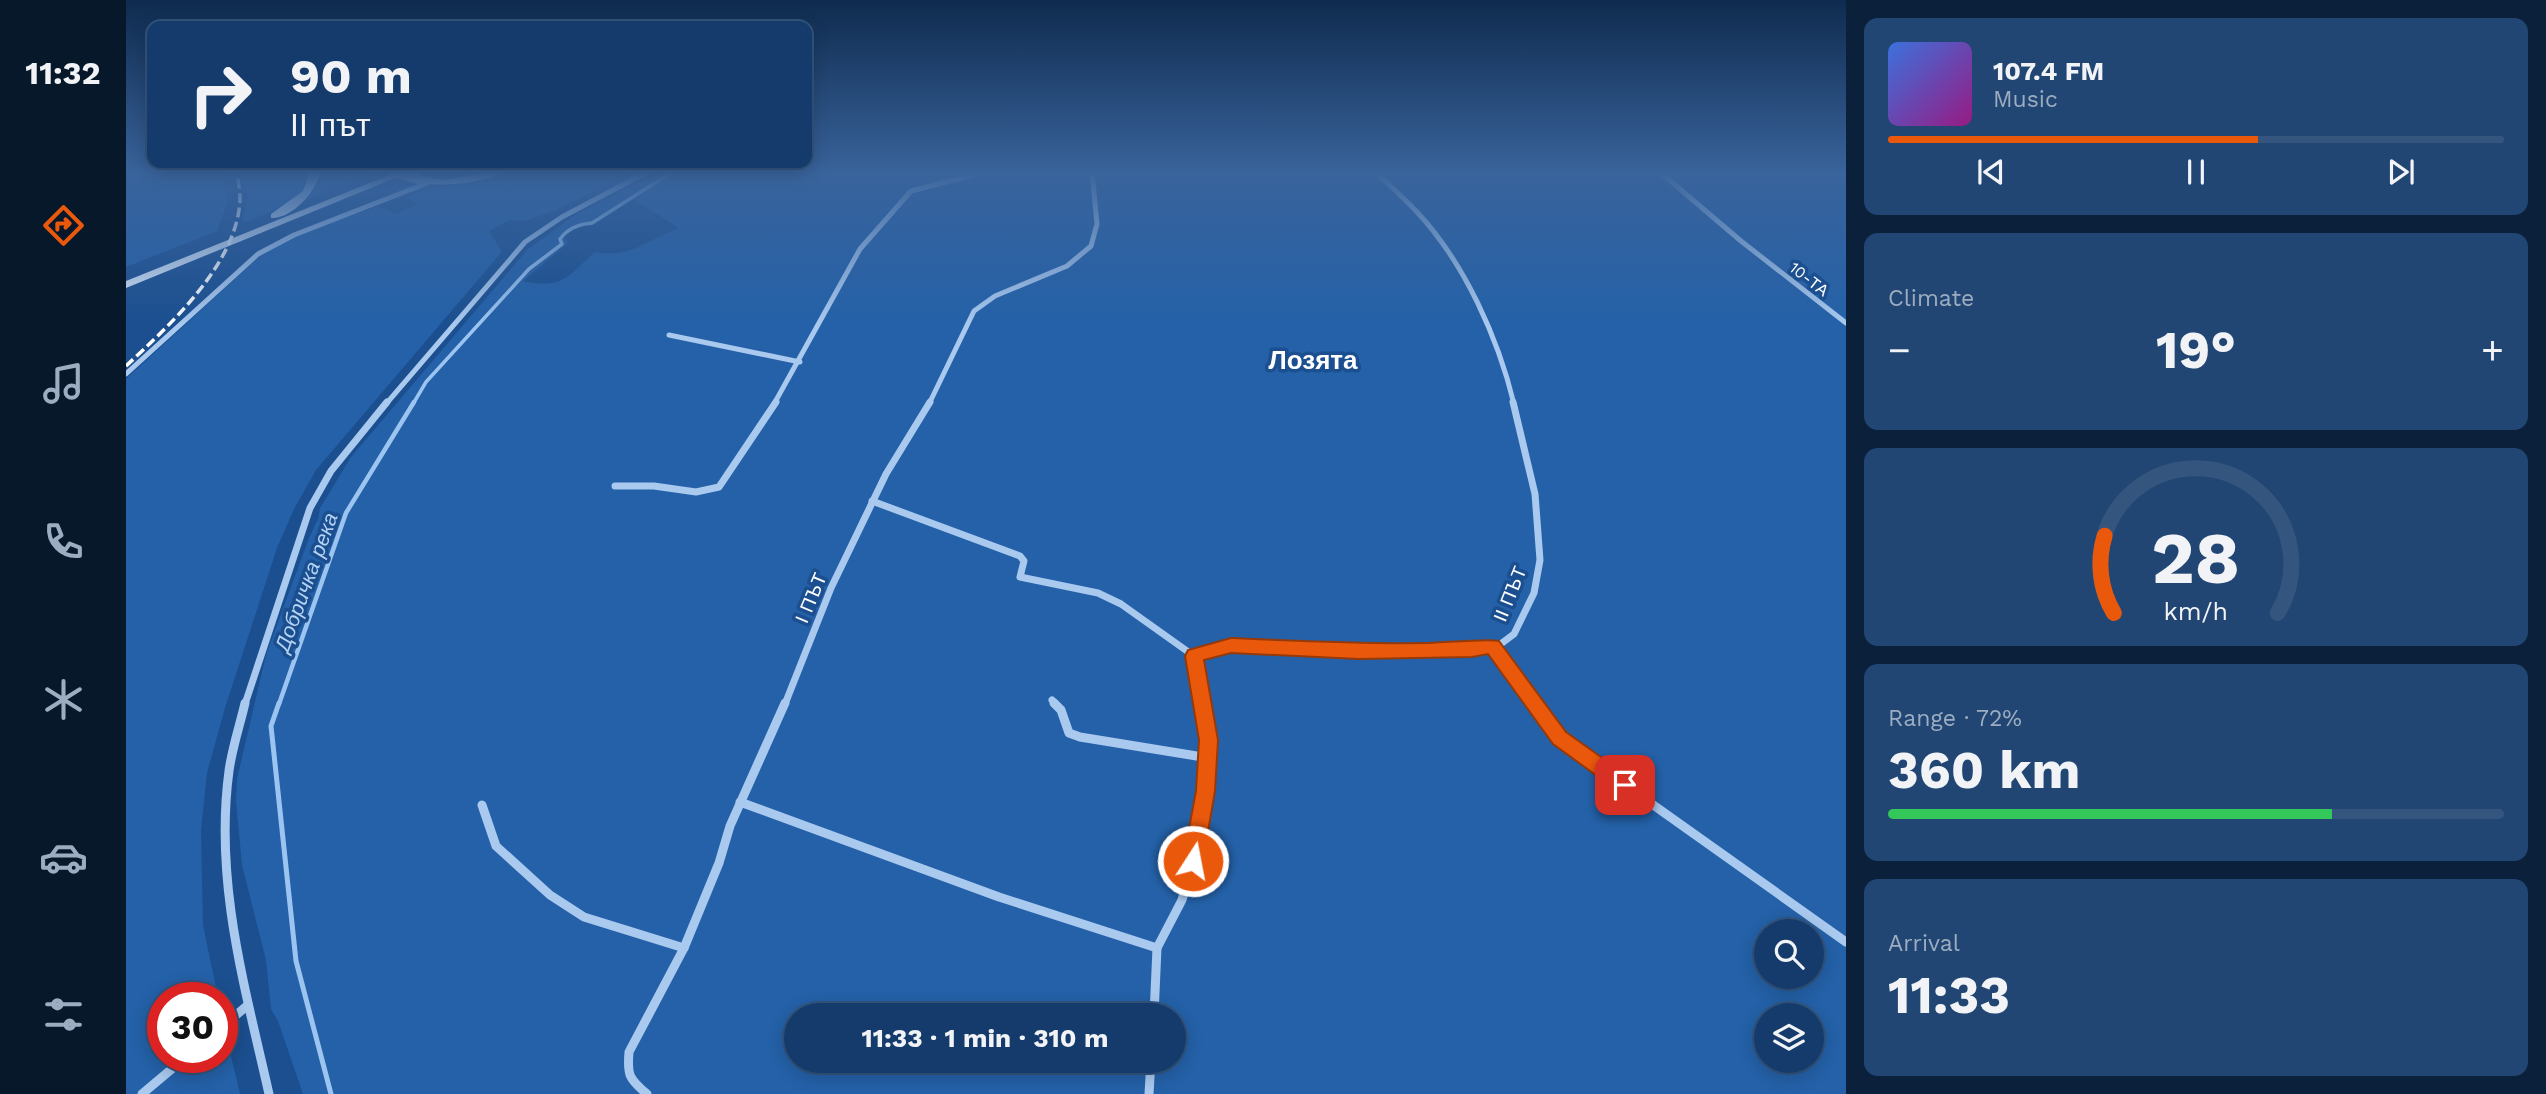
<!DOCTYPE html>
<meta charset="utf-8">
<style>
:root{--surface:#143b6b;--page:#214673;--text:#f1f3f6;--muted:#9dadc1;--line:#33557e;--accent:#ea580c}
body{margin:0;font-family:"Work Sans",sans-serif;background:var(--page);color:var(--text);height:100vh;display:flex;flex-direction:column;font-size:26px;white-space:nowrap}
*{box-sizing:border-box;margin:0}
p{font-size:23px;color:var(--muted)}
.icon{flex:none;width:38px;height:38px;fill:none;stroke:currentColor;stroke-width:2;stroke-linecap:round;stroke-linejoin:round}
.map{position:relative;flex:1;overflow:hidden}
.sheet{display:flex;flex-direction:column;gap:18px;padding:18px;background:#0b203b;width:700px}
.sheet>*{flex:none}
.guide{position:absolute;left:21px;top:21px;width:665px;height:147px;border-radius:14px;box-shadow:0 4px 18px #0003,0 0 0 2px var(--line);background:#143b6b;color:var(--text);overflow:hidden}
.buttons{position:absolute;left:1628px;top:919px;display:grid;gap:14px}
.buttons a{display:grid;place-items:center;width:70px;height:70px;border-radius:50%;background:var(--surface);box-shadow:0 4px 18px #0003,0 0 0 2px var(--line);font-size:35px}
.speed{position:absolute;left:21px;top:982px;display:flex;gap:14px;font-size:35px;font-weight:700;text-align:center}
.speed>*{display:grid;place-content:center;width:91px;height:91px;border-radius:50%;background:var(--surface);box-shadow:0 4px 18px #0003,0 0 0 2px var(--line);line-height:1}
.speed .limit{border:10px solid #d22;background:#fff;color:#111}
.pin{position:absolute;display:grid;place-items:center;width:60px;height:60px;color:#fff;margin:-30px;border-radius:14px;box-shadow:0 4px 10px #0006}
.me{position:absolute;width:77px;margin:-38px;rotate:11deg;stroke-linejoin:round;filter:drop-shadow(0 0 5px #0008)}
.turn{display:flex;align-items:center;gap:24px;height:147px;padding:0 28px;font-size:32px}
.turn .icon{width:91px;height:91px;stroke-width:2.5}
.turn b{display:block;font-size:49px;line-height:60px}
.big{font-size:52px;font-weight:700;line-height:1.1}
.sheet .widget{flex:1;display:flex;flex-direction:column;justify-content:center;gap:10px;min-width:0;padding:0 24px;border-radius:14px;background:var(--page)}
.sheet .dial{align-items:center;gap:0}
.dial svg{height:182px;overflow:visible;fill:none;stroke:var(--line);stroke-width:7;stroke-linecap:round;text-anchor:middle}
.dial text{fill:var(--text);stroke:none}
.song{display:flex;align-items:center;gap:21px}
.cover{width:84px;height:84px;border-radius:10px;background:linear-gradient(135deg,hsl(220 70% 55%),hsl(310 70% 35%))}
.played{height:7px;border-radius:4px;background:linear-gradient(90deg,var(--accent) 60%,var(--line) 60%)}
.keys{display:flex;justify-content:space-around;direction:ltr}
.heat{display:flex;justify-content:space-between;align-items:center;font-size:38px;direction:ltr}
.charge{height:10px;border-radius:5px;background:linear-gradient(90deg,#34c759 72%,var(--line) 0)}
.trip{position:absolute;left:658px;top:1003px;width:402px;height:70px;border-radius:35px;background:var(--surface);box-shadow:0 4px 18px #0003,0 0 0 2px var(--line);font-weight:700;line-height:70px;text-align:center}
main{display:flex;flex:1;min-height:0}
.tab-bar{display:flex;flex-direction:column;width:126px;justify-content:space-around;align-items:center;background:#08182b;color:var(--muted)}
.tab-bar .icon{width:49px;height:49px}
.tab-bar .on{color:var(--accent)}
.tab-bar b{font-size:32px;color:var(--text)}
.map>svg:first-child{display:block}
.green{fill:#2461a8;fill-rule:evenodd}
.lines{fill:none;stroke-linecap:round;stroke-linejoin:round}
.stream-far2{stroke:#9cc4f0;stroke-width:3.5}
.stream-far1{stroke:#9cc4f0;stroke-width:4.5}
.stream{stroke:#9cc4f0;stroke-width:5}
.street-far2{stroke:#a9c9ee;stroke-width:5}
.street-far1{stroke:#a9c9ee;stroke-width:7}
.street{stroke:#a9c9ee;stroke-width:9}
.secondary{fill:#d6e6fa;fill-rule:evenodd}
.rail{stroke:#fff;stroke-width:3.5;stroke-dasharray:10 4.5;stroke-linecap:butt}
.secondary-bridge{stroke:#d6e6fa;stroke-width:10}
.route{fill:#ea580c;stroke:#983908;stroke-width:2}
.labels{text-anchor:middle;dominant-baseline:central;stroke-width:7;stroke-linejoin:round;paint-order:stroke}
.far-street-label{font-size:16px;fill:#fff;stroke:#1b4f8f}
.street-label{font-size:19px;fill:#fff;stroke:#1b4f8f}
.water-label{font-size:21px;font-style:italic;fill:#b5d3f5;stroke:#1b4f8f}
.district-label{font-size:26px;font-weight:bold;fill:#fff;stroke:#1b4f8f}
</style>
<main>
<nav class="tab-bar">
<b>11:32</b>
<svg class="icon on" aria-label="directions" viewBox="0 0 24 24"><path d="M12 3l9 9-9 9-9-9zM9 14v-3h6M13 9l2 2-2 2"/></svg>
<svg class="icon" aria-label="music" viewBox="0 0 24 24"><path d="M9 18V5l10-2v13"/><circle cx="6" cy="18" r="3"/><circle cx="16" cy="16" r="3"/></svg>
<svg class="icon" aria-label="phone" viewBox="0 0 24 24"><path d="M5 4h4l2 5-3 2q2 4 5 5l2-3 5 2v4C11 20 4 13 5 4z"/></svg>
<svg class="icon" aria-label="climate" viewBox="0 0 24 24"><path d="M12 3v18M4 7l16 10M4 17L20 7"/></svg>
<svg class="icon" aria-label="car" viewBox="0 0 24 24"><path d="M5 17H2v-5l4-1 3-4h7l3 4 3 1v5h-3M9 17h6M6 11h13"/><circle cx="7" cy="17" r="2"/><circle cx="17" cy="17" r="2"/></svg>
<svg class="icon" aria-label="filters" viewBox="0 0 24 24"><path d="M4 7h16M4 17h16"/><circle cx="9" cy="7" r="2"/><circle cx="15" cy="17" r="2"/></svg>
</nav>
<div class="map">
<svg width="1720" height="1094" viewBox="0 0 1720 1094">
<rect width="100%" height="100%" fill="#1b4f8f"/>
<!-- green -->
<g class="green">
<path d="M4,172H96L102,201L91,231L0,267V196Z"/>
<path d="M116,172H181L184,178C170,205 142,213 116,223L122,196Z"/>
<path d="M197,172H247L178,200L197,179Z"/>
<path d="M380,172H507L430,210L399,221L383,220L363,231L375,250L374,254L190,470L168,509L151,548L99,708L81,773L75,830L77,925L92,997L37,998V1057H96V1018L114,1094H0V379L135,255L169,236L252,206L270,214L291,204L279,196L306,188L346,183Z"/>
<path d="M533,172H1711L1720,178V1094H177L152,1021L145,1009L140,960L116,865L110,801L111,779L140,655L183,538L192,519L194,508L225,457L401,250L449,215ZM507,199L553,228C523,239 503,259 469,252C440,278 437,289 397,281L442,243L438,236L453,225L465,226ZM1640,931H1685V976H1640ZM670,1015H1048V1060H670ZM1640,1015H1685V1060H1640Z"/>
</g>
<g class="lines">
<!-- stream-far2 -->
<path class="stream-far2" d="M287,404L300,382L403,269L436,244L434,239C442,228 453,224 466,223L546,172"/>
<!-- stream-far1 -->
<path class="stream-far1" d="M153,704L220,513L288,402"/>
<!-- stream -->
<path class="stream" d="M153,703L145,726L170,961L205,1094"/>
<!-- street-far2 -->
<g class="street-far2">
<path d="M1250,172C1264,186 1279,199 1292,213C1339,264 1372,338 1388,404"/>
<path d="M1534,172L1615,241L1720,323"/>
<path d="M1716,172L1720,174"/>
<path d="M543,335L674,362"/>
<path d="M0,374L132,254L168,235L304,182"/>
<path d="M260,404L399,242L436,217L521,172"/>
<path d="M648,404L734,249L785,191L859,172"/>
<path d="M803,404L848,311L869,296L941,266L965,246L971,224L966,172"/>
</g>
<!-- street-far1 -->
<g class="street-far1">
<path d="M489,486H528L570,492L593,487L650,402"/>
<path d="M746,501L894,556L898,561L894,577L972,593L995,604L1068,656"/>
<path d="M1367,646L1409,704"/>
<path d="M926,700L930,704"/>
<path d="M119,704L184,508L205,471L261,402"/>
<path d="M659,704L705,588L760,474L804,402"/>
<path d="M1077,704L1068,656L1105,645L1233,651L1346,650L1372,646L1388,634L1408,593L1414,560L1409,494L1387,402"/>
</g>
<!-- street -->
<g class="street">
<path d="M119,703C114,725 106,748 103,771C88,882 119,987 143,1094"/>
<path d="M928,703L935,710L943,733L954,737L1083,758"/>
<path d="M1408,703L1433,738L1720,942"/>
<path d="M614,802L873,897L1031,948"/>
<path d="M356,805L370,846L424,895L458,917L558,948"/>
<path d="M1028,1015L1031,948L1056,900L1067,861L1083,764V740L1076,703"/>
<path d="M96,1027L122,1005"/>
<path d="M16,1094L60,1057"/>
<path d="M521,1094C503,1079 501,1075 503,1052L558,948L593,863L604,826L659,703"/>
<path d="M1023,1094L1025,1060"/>
</g>
<!-- secondary -->
<g class="secondary">
<path d="M184,172H194C191,191 166,219 145,218V214L177,191Z"/>
<path d="M271,172H284L0,288V281Z"/>
<path d="M360,172H377C358,183 306,190 287,179L292,176L321,180Z"/>
</g>
<!-- rail -->
<path class="rail" d="M0,366C44,325 112,263 114,199C114,190 112,181 111,172"/>
<!-- secondary-bridge -->
<path class="secondary-bridge" d="M269,172L292,179"/>
</g>
<!-- sky -->
<linearGradient id="sky" x2="0" y2="1"><stop stop-color="#0f2b4f"/><stop offset="0.53" stop-color="#39639b"/><stop offset="1" stop-color="#39639b" stop-opacity="0"/></linearGradient>
<rect width="1720" height="325" fill="url(#sky)"/>
<!-- route -->
<path class="route" d="M1105,638C1170,641 1234,644 1298,643C1313,643 1364,638 1373,641L1440,732L1506,779L1509,785L1506,792L1499,794L1493,792L1427,744L1362,654L1346,657L1233,659L1105,653L1078,660L1092,740L1089,791L1077,861L1074,868L1067,871L1060,868L1057,861L1070,791L1073,740L1059,656L1062,650Z"/>
<g class="labels">
<!-- far-street labels -->
<g class="far-street-label">
<text transform="translate(1683 279) rotate(38)">10-ТА</text>
</g>
<!-- street labels -->
<g class="street-label">
<text transform="translate(1384 594) rotate(-68)">ІІ ПЪТ</text>
<text transform="translate(685 598) rotate(-67)">І ПЪТ</text>
</g>
<!-- water labels -->
<g class="water-label">
<text transform="translate(180 582) rotate(-70)">Добричка река</text>
</g>
<!-- district labels -->
<g class="district-label">
<text x="1187" y="360">Лозята</text>
</g>
</g>
</svg>
<div class="buttons">
<a><svg class="icon" aria-label="search" viewBox="0 0 24 24"><circle cx="10" cy="10" r="6"/><path d="M15 15l6 6"/></svg></a>
<a><svg class="icon" aria-label="layers" viewBox="0 0 24 24"><path d="M12 4l9 5-9 5-9-5zM3 14l9 5 9-5"/></svg></a>
</div>
<div class="speed"><div class="limit">30</div></div>
<div class="pin" style="left:1499px;top:785px;background:#d93025"><svg class="icon" aria-label="arrive" viewBox="0 0 24 24"><path d="M6 21V4h12l-3 4 3 4H6"/></svg></div>
<svg class="me" style="left:1067px;top:861px" viewBox="-20 -20 40 40"><circle r="17" fill="#ea580c" stroke="#fff" stroke-width="3"/><path d="M0-11L8 9 0 5-8 9z" fill="#fff"/></svg>
<div class="trip">11:33 · 1 min · 310 m</div>
<div class="guide">
<div class="turn"><svg class="icon" aria-label="right" viewBox="0 0 24 24"><path d="M7 20v-9h11M14 6l5 5-5 5"/></svg><div><b>90 m</b>ІІ път</div></div>
</div>
</div>
<section class="sheet">
<div class="widget">
<div class="song"><i class="cover"></i><div><b>107.4 FM</b><p>Music</p></div></div>
<div class="played"></div>
<div class="keys"><svg class="icon" aria-label="previous" viewBox="0 0 24 24"><path d="M18 5L8 12l10 7zM5 5v14"/></svg><svg class="icon" aria-label="pause" viewBox="0 0 24 24"><path d="M8 5v14M16 5v14"/></svg><svg class="icon" aria-label="next" viewBox="0 0 24 24"><path d="M6 5l10 7-10 7zM19 5v14"/></svg></div>
</div>
<div class="widget"><p>Climate</p>
<div class="heat"><a>−</a><b class="big">19°</b><a>+</a></div>
</div>
<div class="widget dial"><svg viewBox="0 0 100 80">
<path d="M14 69A42 42 0 1 1 86 69"/>
<path d="M14 69A42 42 0 0 1 10 35" stroke="#ea580c"/>
<text x="50" y="56" font-size="32" font-weight="700">28</text>
<text x="50" y="72" font-size="11">km/h</text>
</svg></div>
<div class="widget"><p>Range · 72%</p><b class="big">360 km</b><div class="charge"></div></div>
<div class="widget"><p>Arrival</p><b class="big">11:33</b></div>
</section>
</main>
